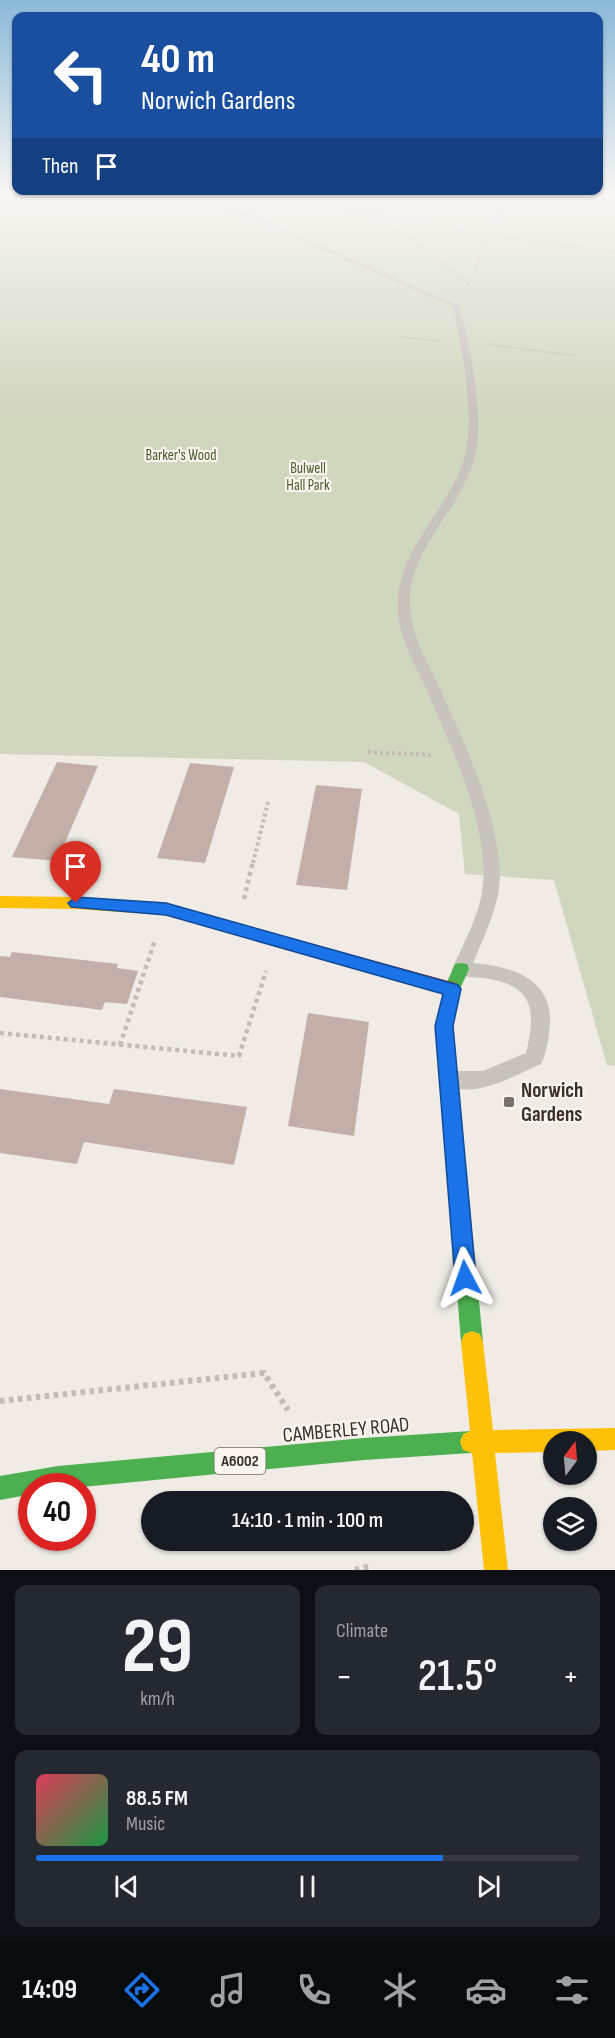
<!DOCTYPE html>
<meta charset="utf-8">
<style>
:root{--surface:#171b24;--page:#242831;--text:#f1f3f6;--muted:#9ea1a6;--line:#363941;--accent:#1a73e8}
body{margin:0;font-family:"Sofia Sans Condensed",sans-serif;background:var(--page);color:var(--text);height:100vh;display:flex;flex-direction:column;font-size:22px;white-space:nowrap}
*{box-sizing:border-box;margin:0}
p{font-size:20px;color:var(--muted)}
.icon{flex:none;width:33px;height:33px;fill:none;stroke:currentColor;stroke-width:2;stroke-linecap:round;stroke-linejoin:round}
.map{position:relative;height:1570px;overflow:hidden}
.side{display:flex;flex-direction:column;gap:15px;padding:15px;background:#0d0f14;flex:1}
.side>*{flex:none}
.banner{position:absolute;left:12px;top:12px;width:591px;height:183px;border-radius:12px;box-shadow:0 2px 4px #0004;background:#1a4fa0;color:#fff;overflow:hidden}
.needle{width:39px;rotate:16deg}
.fabs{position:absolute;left:543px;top:1431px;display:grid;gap:12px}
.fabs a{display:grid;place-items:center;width:54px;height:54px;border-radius:50%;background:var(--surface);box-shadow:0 2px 4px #0004;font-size:30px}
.speed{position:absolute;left:18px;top:1473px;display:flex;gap:12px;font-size:30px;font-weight:700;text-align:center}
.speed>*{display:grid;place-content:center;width:78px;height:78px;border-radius:50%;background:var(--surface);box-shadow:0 2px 4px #0004;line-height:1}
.speed .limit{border:9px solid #d22;background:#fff;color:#111}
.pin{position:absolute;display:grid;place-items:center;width:51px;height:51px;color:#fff;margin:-62px -26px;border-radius:50% 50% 50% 0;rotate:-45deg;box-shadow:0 0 6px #0007}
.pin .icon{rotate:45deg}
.me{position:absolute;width:66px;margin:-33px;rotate:356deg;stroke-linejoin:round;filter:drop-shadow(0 0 4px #0008)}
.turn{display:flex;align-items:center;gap:21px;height:126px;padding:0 30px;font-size:27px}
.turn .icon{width:78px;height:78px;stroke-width:2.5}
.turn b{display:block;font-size:42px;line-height:51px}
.then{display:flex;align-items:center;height:57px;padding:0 30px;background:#0003;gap:12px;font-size:22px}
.big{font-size:45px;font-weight:600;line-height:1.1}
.side .tile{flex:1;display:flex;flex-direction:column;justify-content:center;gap:9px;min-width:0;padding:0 21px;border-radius:12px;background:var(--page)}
.side .dial{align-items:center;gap:0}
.dial b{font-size:78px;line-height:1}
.song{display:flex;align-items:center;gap:18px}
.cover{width:72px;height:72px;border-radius:9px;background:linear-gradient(135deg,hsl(350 70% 55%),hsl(140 70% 35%))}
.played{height:6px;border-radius:3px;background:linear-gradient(90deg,var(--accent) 75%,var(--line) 75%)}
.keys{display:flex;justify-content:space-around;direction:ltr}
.heat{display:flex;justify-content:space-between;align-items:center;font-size:33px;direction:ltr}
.side .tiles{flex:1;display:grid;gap:15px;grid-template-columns:1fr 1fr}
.tile:last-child{grid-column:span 2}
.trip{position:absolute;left:141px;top:1491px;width:333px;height:60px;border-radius:30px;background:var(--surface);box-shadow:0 2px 4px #0004;font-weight:600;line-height:60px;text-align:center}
.dock{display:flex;height:96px;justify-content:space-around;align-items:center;background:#090b0e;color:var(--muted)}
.dock .icon{width:42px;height:42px}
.dock .active{color:var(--accent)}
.dock b{font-size:27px;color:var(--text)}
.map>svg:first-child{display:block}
.green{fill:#d1d6bf}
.building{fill:#c3afa7}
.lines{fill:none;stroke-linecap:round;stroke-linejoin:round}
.path-far4{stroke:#c2bbb6;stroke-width:1.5;stroke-dasharray:1.5 1.5;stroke-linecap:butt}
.path-far3{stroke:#c2bbb6;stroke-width:2;stroke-dasharray:1.5 1.5;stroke-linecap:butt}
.path-far2{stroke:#c2bbb6;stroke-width:4;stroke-dasharray:3 3;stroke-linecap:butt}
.path-far1{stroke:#c2bbb6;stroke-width:4.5;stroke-dasharray:4 4;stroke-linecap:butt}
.path{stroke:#c2bbb6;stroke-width:6;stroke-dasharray:4.5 4.5;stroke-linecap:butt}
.lane{fill:#c9c3be;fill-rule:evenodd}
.fast{fill:#4caf50;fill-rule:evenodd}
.slow{fill:#ffc107;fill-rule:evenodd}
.jam{fill:#c62828;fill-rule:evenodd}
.route{fill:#1a73e8;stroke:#114b97;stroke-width:1.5}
.poi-dot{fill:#7a716c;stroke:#fbf5ee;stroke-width:2}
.labels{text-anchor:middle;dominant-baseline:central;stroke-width:4.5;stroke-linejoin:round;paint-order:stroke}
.far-park-label{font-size:15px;fill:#4a5a2e;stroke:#fbf5ee}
.shield{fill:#fbf5ee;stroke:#756b66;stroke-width:1.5}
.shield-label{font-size:16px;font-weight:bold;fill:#3b302b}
.near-poi-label{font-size:21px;font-weight:bold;fill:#3b302b;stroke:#fbf5ee;text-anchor:start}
.near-street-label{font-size:21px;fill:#3b302b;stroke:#fbf5ee}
</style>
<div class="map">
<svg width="615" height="1570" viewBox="0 0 615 1570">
<rect width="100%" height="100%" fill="#f0ebe5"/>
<!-- green -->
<path class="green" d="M0,193H615V1066L607,1065L554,880L465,874L459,814L364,762L0,754Z"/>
<!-- building -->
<g class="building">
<path d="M57,762L98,766L57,861L12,857Z"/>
<path d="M190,763L234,767L205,863L157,858Z"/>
<path d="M316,785L362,789L347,890L296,885Z"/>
<path d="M12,952L118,964L117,968L138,971L127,1004L105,1002L102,1010L0,997V956L10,957Z"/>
<path d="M308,1013L369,1022L354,1136L288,1126Z"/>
<path d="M0,1089L109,1104L114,1089L247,1107L234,1165L84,1142L77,1164L0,1153Z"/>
</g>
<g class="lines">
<!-- path-far4 -->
<g class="path-far4">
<path d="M268,193L488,236L615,252"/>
<path d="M342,193L362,210"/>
<path d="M371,215L412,239L470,285"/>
<path d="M468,286L498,212L502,193"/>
</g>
<!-- path-far3 -->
<g class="path-far3">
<path d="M400,337L441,341"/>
<path d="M487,344L576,356"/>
</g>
<!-- path-far2 -->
<g class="path-far2">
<path d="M368,752L433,755"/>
<path d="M253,863L268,802"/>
</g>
<!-- path-far1 -->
<g class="path-far1">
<path d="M244,899L253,861"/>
<path d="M0,1033L239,1056L266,971"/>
<path d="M120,1045L155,940"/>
</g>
<!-- path -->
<g class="path">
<path d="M0,1401L264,1373L288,1410"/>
<path d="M355,1570L371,1566"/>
</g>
<!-- lane -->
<path class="lane" d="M192,193H200L460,306C470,350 487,419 473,463C456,518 402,553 411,616C415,643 430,667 441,691C465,744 509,837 498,895C493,918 482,941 473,963C510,966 552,978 550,1023C549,1037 547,1052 541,1064C511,1077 478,1098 445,1086L442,1080L445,1074L452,1071H483L526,1053C537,1010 533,984 483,978C473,977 464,977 455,974L452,969C463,945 477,919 482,893C492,831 452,749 428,693C417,667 400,641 398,612C394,552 443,517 462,465C478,422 462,351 453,307Z"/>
<!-- fast -->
<g class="fast">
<path d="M461,963L467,964L469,969L460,989L452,1026L483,1342L480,1350L472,1353L464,1350L461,1342L436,1026L444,989L455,964Z"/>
<path d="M471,1431L479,1434L482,1442L479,1450L471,1453L364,1460L82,1487L32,1486V1494L0,1500V1476L58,1466L364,1438Z"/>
</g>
<!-- slow -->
<g class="slow">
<path d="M0,896L76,897L166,903L287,937L293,939L295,943L293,947L287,949L166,915L76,909L0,908Z"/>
<path d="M472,1331L480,1334L483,1342L493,1430L615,1428V1450L586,1451V1442H554V1452L495,1453L508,1570H484L472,1453L463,1450L460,1442L463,1434L470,1431L461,1342L464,1334Z"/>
</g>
<!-- jam -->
<path class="jam" d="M287,937L452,982L458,984L460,989L458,994L452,996L281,947L279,943L281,939Z"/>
</g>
<!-- sky -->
<linearGradient id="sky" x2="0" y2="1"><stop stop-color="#8bbad8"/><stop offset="0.47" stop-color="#f8f6f3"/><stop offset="1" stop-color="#f8f6f3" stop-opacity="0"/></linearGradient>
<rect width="615" height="413" fill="url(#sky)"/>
<!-- route -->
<path class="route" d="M76,897L166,903L458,985L461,989L453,1026L476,1278L473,1286L465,1289L458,1286L455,1278L435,1026L443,994L166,915L71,907L68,903Z"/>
<!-- markers -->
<rect class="poi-dot" x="503" y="1096" width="12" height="12" rx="3"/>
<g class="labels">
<!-- far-park labels -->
<g class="far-park-label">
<text x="181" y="455">Barker's Wood</text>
<text x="308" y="468">Bulwell<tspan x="308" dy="17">Hall Park</tspan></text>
</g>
<!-- shield labels -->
<rect class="shield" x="214.5" y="1448" width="51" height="26" rx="4.5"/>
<g class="shield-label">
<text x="240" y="1461">A6002</text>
</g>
<!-- near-poi labels -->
<g class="near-poi-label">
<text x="521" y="1090">Norwich<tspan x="521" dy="24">Gardens</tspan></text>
</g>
<!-- near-street labels -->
<g class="near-street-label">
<text transform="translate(346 1430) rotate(-5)">CAMBERLEY ROAD</text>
</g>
</g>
</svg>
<div class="fabs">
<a><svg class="needle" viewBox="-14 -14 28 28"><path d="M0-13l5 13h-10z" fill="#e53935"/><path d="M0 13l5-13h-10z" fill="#9ea1a6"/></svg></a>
<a><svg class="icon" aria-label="layers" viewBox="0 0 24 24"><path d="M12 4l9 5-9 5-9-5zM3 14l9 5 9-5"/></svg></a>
</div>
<div class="speed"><div class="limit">40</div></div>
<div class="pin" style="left:76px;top:903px;background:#d93025"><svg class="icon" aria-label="arrive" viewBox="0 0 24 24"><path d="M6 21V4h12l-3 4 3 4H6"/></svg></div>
<svg class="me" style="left:465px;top:1278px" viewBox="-20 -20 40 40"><path d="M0-17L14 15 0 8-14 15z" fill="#1a73e8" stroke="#fff" stroke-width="4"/></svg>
<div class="trip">14:10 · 1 min · 100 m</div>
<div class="banner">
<div class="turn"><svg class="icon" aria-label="left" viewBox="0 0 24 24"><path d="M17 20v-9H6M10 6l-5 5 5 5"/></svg><div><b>40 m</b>Norwich Gardens</div></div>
<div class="then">Then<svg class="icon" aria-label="arrive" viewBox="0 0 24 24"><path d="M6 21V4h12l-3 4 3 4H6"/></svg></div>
</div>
</div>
<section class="side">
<div class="tiles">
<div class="tile dial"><b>29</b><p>km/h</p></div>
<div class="tile"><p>Climate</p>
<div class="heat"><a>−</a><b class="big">21.5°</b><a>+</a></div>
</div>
<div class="tile">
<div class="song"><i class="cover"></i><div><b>88.5 FM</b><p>Music</p></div></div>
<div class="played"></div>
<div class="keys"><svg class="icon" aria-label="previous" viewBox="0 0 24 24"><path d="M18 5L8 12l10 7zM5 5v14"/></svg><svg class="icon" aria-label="pause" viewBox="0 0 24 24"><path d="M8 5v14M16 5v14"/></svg><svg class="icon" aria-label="next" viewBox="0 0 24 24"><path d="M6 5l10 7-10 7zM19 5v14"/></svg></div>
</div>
</div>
</section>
<nav class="dock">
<b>14:09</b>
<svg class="icon active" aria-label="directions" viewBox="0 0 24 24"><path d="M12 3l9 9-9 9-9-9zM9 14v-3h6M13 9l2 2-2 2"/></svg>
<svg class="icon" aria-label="music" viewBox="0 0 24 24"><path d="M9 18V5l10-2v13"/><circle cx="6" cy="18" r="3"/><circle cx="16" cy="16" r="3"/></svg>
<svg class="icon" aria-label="phone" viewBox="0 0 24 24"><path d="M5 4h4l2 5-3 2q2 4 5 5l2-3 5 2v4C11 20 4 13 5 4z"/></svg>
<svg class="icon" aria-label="climate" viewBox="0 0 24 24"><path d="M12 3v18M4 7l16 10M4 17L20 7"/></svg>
<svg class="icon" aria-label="car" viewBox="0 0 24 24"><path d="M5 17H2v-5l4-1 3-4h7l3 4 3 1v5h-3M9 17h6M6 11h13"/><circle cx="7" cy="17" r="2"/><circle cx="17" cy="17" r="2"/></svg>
<svg class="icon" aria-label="filters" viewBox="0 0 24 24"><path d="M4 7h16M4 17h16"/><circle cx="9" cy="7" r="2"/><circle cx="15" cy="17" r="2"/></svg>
</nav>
